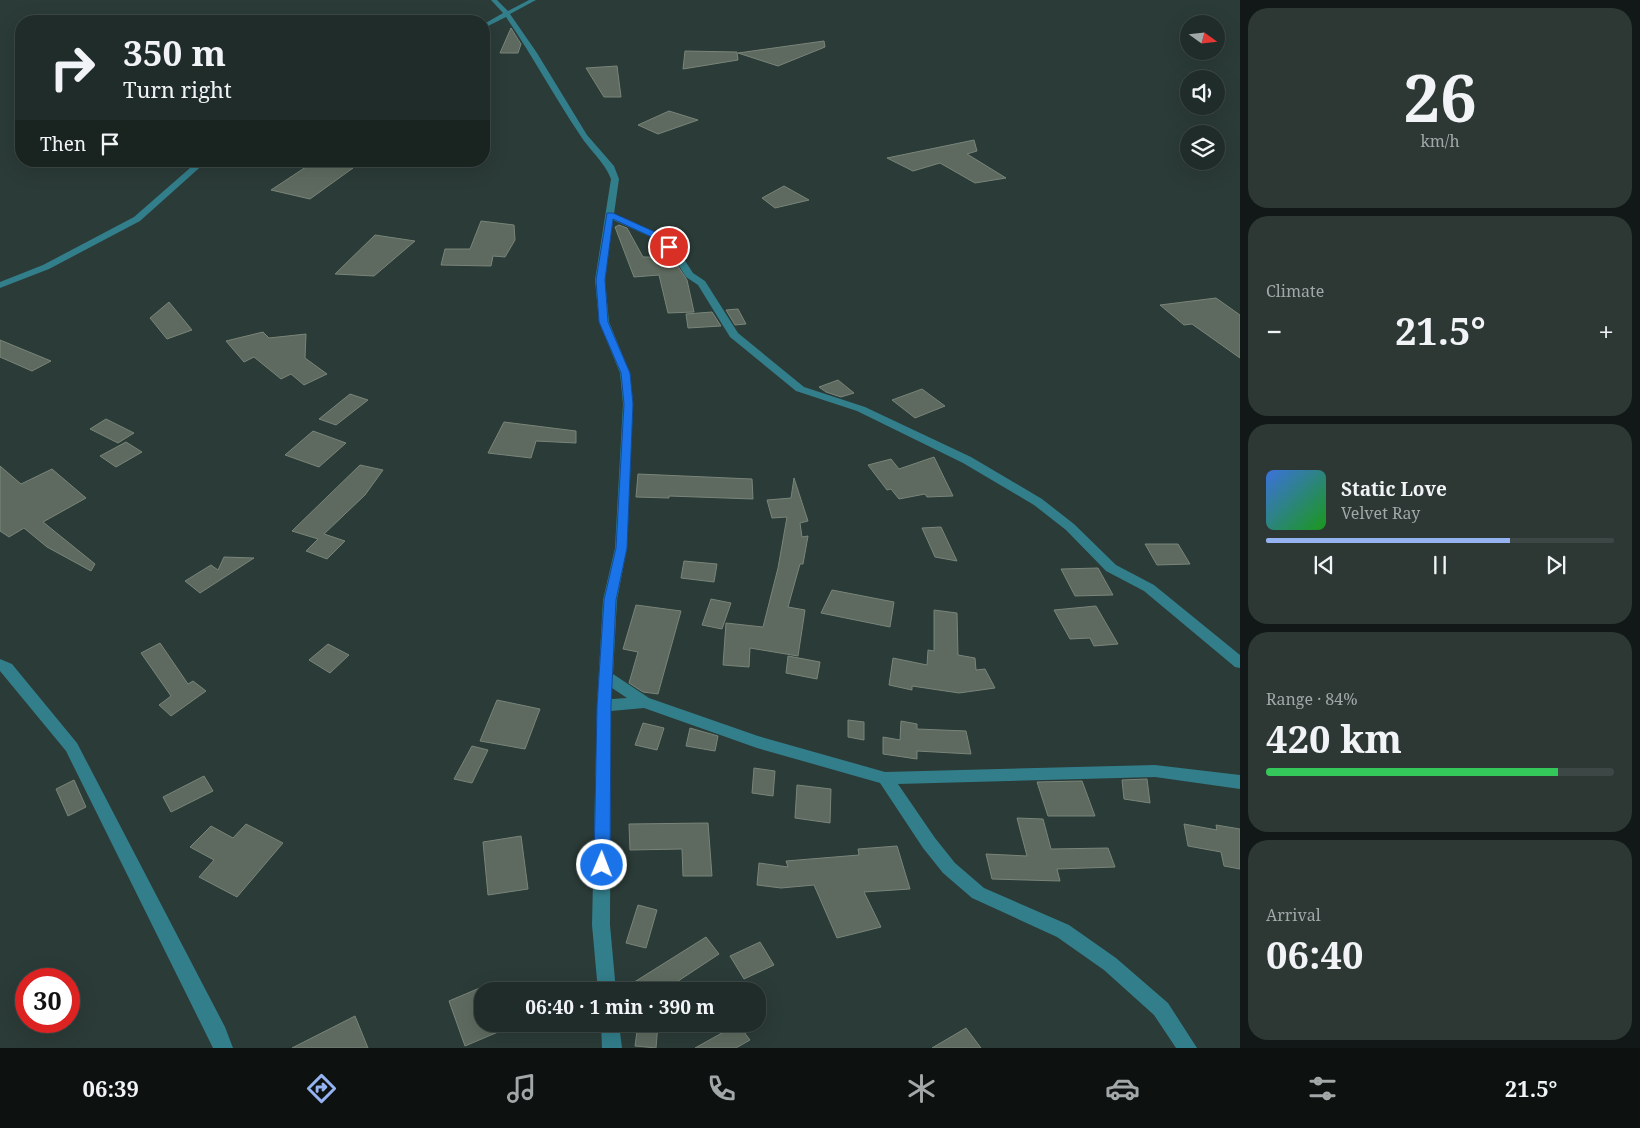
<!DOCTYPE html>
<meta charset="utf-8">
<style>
:root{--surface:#202c29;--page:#2d3835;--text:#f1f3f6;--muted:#a2a7a8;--line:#3d4846;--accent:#95b2f1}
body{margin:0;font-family:"Noto Serif",serif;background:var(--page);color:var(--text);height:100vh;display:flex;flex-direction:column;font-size:19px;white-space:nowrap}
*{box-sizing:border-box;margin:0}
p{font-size:16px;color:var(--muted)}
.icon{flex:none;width:28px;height:28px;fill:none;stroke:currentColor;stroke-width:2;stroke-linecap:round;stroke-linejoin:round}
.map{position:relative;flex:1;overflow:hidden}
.details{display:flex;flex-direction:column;gap:8px;padding:8px;background:#121817;width:400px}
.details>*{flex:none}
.banner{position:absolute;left:15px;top:15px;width:475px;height:152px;border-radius:20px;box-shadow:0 5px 20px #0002,0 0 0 1px var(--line);background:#202c29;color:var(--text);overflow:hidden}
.needle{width:32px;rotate:105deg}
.controls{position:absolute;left:1180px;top:15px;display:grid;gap:10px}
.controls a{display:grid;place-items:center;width:45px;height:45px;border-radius:50%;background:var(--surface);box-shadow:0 5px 20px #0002,0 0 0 1px var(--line);font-size:25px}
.speed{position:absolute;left:15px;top:968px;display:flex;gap:10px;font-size:25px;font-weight:700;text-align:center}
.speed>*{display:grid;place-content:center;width:65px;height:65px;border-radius:50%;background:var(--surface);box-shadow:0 5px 20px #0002,0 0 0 1px var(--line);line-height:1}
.speed .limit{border:8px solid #d22;background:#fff;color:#111}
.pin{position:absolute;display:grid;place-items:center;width:42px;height:42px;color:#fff;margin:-21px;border:2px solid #fff;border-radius:50%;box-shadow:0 1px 5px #0007}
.me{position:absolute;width:55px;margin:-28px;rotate:1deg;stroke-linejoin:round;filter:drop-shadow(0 0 4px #0008)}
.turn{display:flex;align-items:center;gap:18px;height:105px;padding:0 25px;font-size:22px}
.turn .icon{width:65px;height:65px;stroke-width:2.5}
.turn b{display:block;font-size:35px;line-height:42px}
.then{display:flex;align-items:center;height:48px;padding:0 25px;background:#0003;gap:10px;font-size:19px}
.big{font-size:38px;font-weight:700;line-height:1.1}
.details .widget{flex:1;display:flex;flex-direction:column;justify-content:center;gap:8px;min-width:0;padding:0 18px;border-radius:20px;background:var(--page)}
.details .dial{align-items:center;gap:0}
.dial b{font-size:65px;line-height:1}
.song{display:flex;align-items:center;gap:15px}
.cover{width:60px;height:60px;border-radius:8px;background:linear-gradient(135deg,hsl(220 70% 55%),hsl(120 70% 35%))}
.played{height:5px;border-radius:2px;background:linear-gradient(90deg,var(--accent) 70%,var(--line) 70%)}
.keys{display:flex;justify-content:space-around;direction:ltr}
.heat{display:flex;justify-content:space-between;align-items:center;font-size:28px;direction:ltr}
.charge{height:8px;border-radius:4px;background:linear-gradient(90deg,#34c759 84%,var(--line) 0)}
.trip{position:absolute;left:474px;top:982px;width:292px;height:50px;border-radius:20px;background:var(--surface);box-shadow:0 5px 20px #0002,0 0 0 1px var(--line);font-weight:700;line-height:50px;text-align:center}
.menu{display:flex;height:80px;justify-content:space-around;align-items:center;background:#0d1210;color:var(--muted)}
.menu .icon{width:35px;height:35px}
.menu .on{color:var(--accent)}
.menu b{font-size:22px;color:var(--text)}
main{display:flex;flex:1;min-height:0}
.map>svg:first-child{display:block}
.building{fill:#5e6a5f;stroke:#79857a}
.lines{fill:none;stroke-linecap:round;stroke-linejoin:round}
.minor{fill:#327e8b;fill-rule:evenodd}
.route{fill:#1a73e8;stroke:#114b97}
</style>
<main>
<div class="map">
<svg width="1240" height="1048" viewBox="0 0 1240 1048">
<rect width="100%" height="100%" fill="#2b3b37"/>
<!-- building -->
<g class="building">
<path d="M511,28L521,44L518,53H500Z"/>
<path d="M824,41L825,47L778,66L738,53Z"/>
<path d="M685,51L737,52L738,60L683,69Z"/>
<path d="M617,66L621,97H604L586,68Z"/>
<path d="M669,111L698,120L658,134L638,125Z"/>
<path d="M974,140L977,151L967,154L1006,178L975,183L940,163L913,171L887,158Z"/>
<path d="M315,161L353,168L310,199L271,190Z"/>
<path d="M784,186L809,200L775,208L762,198Z"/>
<path d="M481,221L514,225L515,240L505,257L493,256L491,266L441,265L445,249H470Z"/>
<path d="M619,225L627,228L643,257H672L687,280L694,312L668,313L659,275L634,277L615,227Z"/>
<path d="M375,235L415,241L374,276L335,274Z"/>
<path d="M1216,298L1240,315V358L1192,324L1184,325L1160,305Z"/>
<path d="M169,302L192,330L167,339L150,318Z"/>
<path d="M738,309L746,324L735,325L726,310Z"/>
<path d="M712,312L721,326L688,328L686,314Z"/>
<path d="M263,332L269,338L306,334L305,358L327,374L304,385L291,374L281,379L254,357L244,362L226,341Z"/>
<path d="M0,340L51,361L32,371L0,357Z"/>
<path d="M838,380L854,393L841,397L826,392L819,387Z"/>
<path d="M922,389L945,406L915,418L892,400Z"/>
<path d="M350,394L368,400L336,425L319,419Z"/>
<path d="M106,419L134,433L118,443L90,429Z"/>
<path d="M504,422L576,431V443L536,441L531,458L488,453Z"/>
<path d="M313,431L346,443L319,467L285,455Z"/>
<path d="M126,442L142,452L116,467L100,456Z"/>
<path d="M934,457L953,496L927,497L925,494L899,499L891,489L887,490L868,465L891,459L899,469Z"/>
<path d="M360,465L383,470L365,495L324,534L345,541L327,559L306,551L318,539L292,531Z"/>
<path d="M0,466L21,484L52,469L86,498L43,522L95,564L91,571L47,547L24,528L9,537L0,531Z"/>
<path d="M638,474L752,479L753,499L669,496V498L636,497Z"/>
<path d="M794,478L808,521L800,523L802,537L808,536L803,564H800L788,607L805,610L798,656L750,648L749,667L723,665L726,623L763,627L778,568L787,517L772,518L767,500L791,498Z"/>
<path d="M941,527L957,561L935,557L922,528Z"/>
<path d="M1145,544H1178L1190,564L1157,565Z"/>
<path d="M224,557L254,558L200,593L185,581L211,565L218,570Z"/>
<path d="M684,561L717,564L714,582L681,578Z"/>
<path d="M1098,568L1113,595L1075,596L1061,569Z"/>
<path d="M832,590L894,602L890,627L821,613Z"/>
<path d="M711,599L731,603L722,629L702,625Z"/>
<path d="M636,605L681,611L658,694L643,692L629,683L638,652L623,649Z"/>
<path d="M1096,606L1118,644L1094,646L1090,638L1070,639L1054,610Z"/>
<path d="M934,610L957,613L958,655L975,658L976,670L985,669L995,688L959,693L912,686V690L889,685L893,658L927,665L928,650L934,651Z"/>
<path d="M160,643L188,684L193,681L206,691L171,716L159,705L171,696L141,653Z"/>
<path d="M328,644L349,655L330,673L309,660Z"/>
<path d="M788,656L820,662L817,679L786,673Z"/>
<path d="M497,700L540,709L525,749L480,741Z"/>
<path d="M848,720L864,722V740L848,737Z"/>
<path d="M901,721L917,724V729L966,731L971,754L917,751V759L883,754V737L900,740Z"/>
<path d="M643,723L664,728L657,750L635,745Z"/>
<path d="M690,728L718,736L715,751L686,746Z"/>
<path d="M472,746L488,750L472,783L454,779Z"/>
<path d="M754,768L775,771L773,796L752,793Z"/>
<path d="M204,776L213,791L171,812L163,797Z"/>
<path d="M1147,779L1150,803L1124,799L1122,780Z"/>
<path d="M74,780L86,807L68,816L56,789Z"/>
<path d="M1082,781L1095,816H1048L1037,782Z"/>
<path d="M797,785L831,789L830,823L795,818Z"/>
<path d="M1017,818L1043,819L1051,849L1108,848L1115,867L1057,869L1060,881L992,879L986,854L1027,856Z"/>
<path d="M708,823L712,876H683L682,849L630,850L629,824Z"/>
<path d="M246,824L283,843L237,897L199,877L214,860L190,847L211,826L233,838Z"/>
<path d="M1184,824L1217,830L1216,825L1240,829V869L1224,866L1221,852L1188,846Z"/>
<path d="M521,836L528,889L488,895L483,842Z"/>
<path d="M897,846L910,889L864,892L881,927L837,938L814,885L781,888L757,885L759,863L788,867L786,861L859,855L858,849Z"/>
<path d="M638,905L657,910L646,948L626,943Z"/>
<path d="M706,937L719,954L663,991H620Z"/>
<path d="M760,942L774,965L744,979L730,956Z"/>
<path d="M482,987V1024H517L465,1046L449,1001Z"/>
<path d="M355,1016L368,1048H292Z"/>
<path d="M638,1024H658L656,1048L635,1046Z"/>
<path d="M738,1024L750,1040L736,1048H695Z"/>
<path d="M966,1028L981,1048H932Z"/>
</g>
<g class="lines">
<!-- minor -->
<g class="minor">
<path d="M491,0H497L508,11L529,0H536L510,14L537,53L587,135L614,166L619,179L614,214L664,236L680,253L693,273L705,281L738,333L804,387L865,407L971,457L1042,499L1074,524L1116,565L1154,585L1240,655V668L1235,667L1144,591L1106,571L1066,530L1034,505L963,463L857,411L796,391L730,337L698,285L686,277L673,256L658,240L613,220L605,280L609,322L630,373L633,404L627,548L617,600L613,674L649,698L758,736L885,772L1155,765L1240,775V789L1155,777L898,784L935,838L955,863L984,888L1069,925L1116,958L1168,1003L1197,1048H1176L1154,1015L1104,970L1057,937L972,898L943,873L923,848L880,783L757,748L644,708L611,711L610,925L616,991H598L592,925L597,706L603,600L615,548L623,404L620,373L599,322L595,280L611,179C604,161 590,151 580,135C554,96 532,55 506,17L484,28V24L503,13ZM612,688L627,698L612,699Z"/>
<path d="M198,161H207L140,221L49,269L0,288V282L43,265L134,217Z"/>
<path d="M0,659L12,664L77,743L225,1027L233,1048H213L66,751L0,671Z"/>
<path d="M601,1024H619L622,1048H602Z"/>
</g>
</g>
<!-- route -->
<path class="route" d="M607,213H613L664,236L673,247L666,248L658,240L613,219L605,280L608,322L630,373L633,404L627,548L616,600L611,706L610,865L607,870L602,872L597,870L594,865L597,706L604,600L616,548L624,404L621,373L599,322L596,280Z"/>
</svg>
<div class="controls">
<a><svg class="needle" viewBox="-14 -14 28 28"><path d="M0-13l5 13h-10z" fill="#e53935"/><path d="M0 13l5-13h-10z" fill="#a2a7a8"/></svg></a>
<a><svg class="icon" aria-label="sound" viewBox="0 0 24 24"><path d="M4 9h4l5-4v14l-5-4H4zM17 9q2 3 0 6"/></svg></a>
<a><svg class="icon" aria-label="layers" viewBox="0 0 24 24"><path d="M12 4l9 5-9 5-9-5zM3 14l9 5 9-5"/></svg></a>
</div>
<div class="speed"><div class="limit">30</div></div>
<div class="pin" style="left:669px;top:247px;background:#d93025"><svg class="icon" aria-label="arrive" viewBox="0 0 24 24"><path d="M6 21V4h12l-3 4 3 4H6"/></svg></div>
<svg class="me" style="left:602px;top:865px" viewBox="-20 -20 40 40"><circle r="17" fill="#1a73e8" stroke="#fff" stroke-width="3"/><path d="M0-11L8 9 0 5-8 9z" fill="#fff"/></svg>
<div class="trip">06:40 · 1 min · 390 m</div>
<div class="banner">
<div class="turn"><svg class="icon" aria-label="right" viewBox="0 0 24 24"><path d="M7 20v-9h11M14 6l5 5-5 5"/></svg><div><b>350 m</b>Turn right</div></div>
<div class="then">Then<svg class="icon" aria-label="arrive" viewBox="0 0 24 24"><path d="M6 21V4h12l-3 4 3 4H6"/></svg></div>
</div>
</div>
<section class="details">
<div class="widget dial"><b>26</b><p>km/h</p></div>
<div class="widget"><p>Climate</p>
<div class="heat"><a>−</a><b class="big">21.5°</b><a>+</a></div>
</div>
<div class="widget">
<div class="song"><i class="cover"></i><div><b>Static Love</b><p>Velvet Ray</p></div></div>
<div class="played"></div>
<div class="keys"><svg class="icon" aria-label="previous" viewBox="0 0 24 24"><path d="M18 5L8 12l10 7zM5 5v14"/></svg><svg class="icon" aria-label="pause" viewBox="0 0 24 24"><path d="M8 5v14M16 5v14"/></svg><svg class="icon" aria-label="next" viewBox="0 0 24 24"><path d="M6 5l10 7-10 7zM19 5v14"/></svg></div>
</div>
<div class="widget"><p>Range · 84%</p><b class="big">420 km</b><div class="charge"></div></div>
<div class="widget"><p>Arrival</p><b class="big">06:40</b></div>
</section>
</main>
<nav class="menu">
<b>06:39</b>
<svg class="icon on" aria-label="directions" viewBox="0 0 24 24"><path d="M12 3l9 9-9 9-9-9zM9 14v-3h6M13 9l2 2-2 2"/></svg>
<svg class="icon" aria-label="music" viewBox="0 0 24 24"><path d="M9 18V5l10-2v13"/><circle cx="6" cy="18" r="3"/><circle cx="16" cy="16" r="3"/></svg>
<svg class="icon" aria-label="phone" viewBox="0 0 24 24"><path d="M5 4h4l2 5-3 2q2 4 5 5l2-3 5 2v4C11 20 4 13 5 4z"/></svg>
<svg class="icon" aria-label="climate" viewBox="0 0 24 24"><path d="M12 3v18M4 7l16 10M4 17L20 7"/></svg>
<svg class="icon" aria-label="car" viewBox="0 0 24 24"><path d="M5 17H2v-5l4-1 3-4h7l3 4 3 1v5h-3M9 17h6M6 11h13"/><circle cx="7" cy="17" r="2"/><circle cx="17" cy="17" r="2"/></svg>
<svg class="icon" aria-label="filters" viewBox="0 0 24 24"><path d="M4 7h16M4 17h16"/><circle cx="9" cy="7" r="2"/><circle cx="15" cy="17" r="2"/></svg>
<b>21.5°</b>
</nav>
